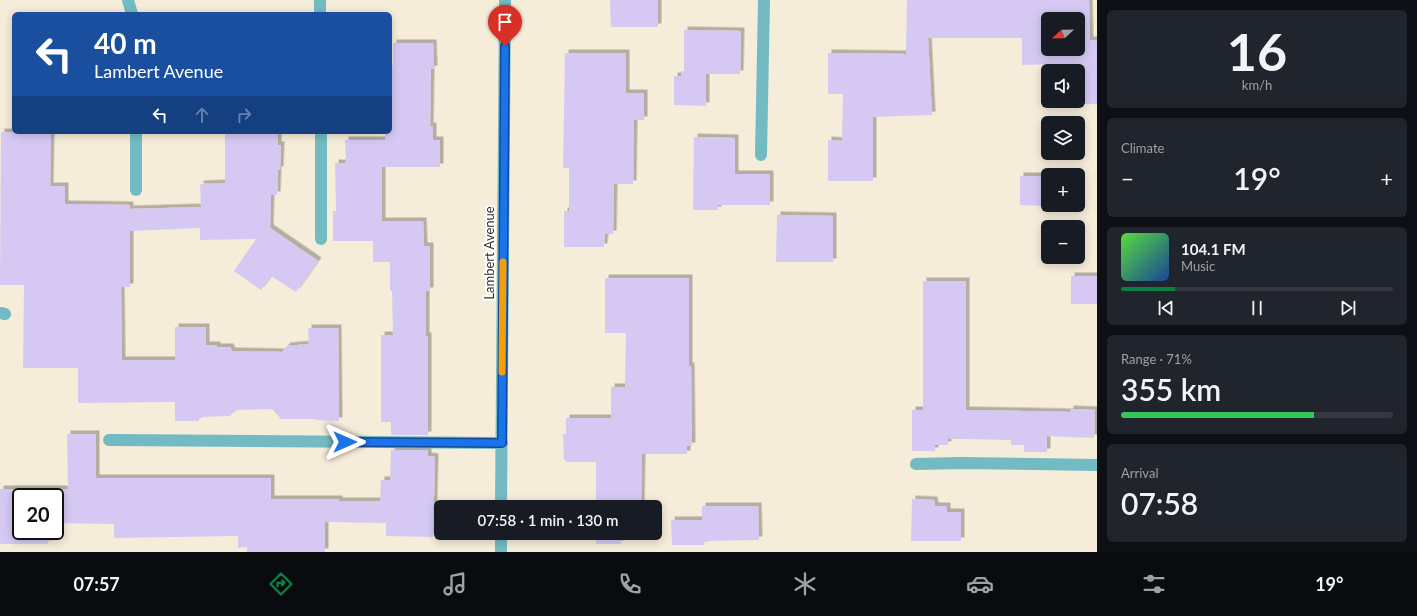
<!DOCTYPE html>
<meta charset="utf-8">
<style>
:root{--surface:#171b24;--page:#20242c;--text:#f1f3f6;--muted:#9ea1a6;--line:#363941;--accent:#0b8043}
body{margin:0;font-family:Lato,sans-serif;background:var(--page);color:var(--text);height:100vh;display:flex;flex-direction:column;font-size:15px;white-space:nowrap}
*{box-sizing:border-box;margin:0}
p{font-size:13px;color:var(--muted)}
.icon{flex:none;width:22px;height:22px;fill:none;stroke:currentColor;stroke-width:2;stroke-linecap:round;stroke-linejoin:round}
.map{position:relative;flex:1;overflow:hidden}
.drawer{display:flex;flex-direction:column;gap:10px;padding:10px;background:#0d0f14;width:320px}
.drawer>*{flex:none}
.top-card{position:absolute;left:12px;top:12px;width:380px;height:122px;border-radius:6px;box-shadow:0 2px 10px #0003;background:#1a4fa0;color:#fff;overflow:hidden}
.needle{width:26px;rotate:248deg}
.buttons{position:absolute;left:1041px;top:12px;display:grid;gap:8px}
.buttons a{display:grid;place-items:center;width:44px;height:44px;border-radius:6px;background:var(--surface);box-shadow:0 2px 10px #0003;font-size:20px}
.speed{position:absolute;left:12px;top:488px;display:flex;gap:8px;font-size:20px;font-weight:700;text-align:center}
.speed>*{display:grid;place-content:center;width:52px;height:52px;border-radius:50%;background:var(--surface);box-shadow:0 2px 10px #0003;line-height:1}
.speed .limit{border:2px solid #111;border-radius:6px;background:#fff;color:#111}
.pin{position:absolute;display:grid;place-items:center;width:34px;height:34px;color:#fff;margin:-41px -17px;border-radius:50% 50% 50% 0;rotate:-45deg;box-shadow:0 0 4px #0007}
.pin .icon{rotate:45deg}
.me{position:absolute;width:44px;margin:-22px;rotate:90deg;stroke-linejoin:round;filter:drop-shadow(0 0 3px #0008)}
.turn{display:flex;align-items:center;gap:14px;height:84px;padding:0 16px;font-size:18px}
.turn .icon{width:52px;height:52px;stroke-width:2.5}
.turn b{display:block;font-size:28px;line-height:34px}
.lanes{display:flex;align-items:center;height:38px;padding:0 16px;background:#0003;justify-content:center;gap:20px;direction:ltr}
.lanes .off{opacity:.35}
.big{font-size:30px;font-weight:600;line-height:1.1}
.drawer .card{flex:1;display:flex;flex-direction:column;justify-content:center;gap:6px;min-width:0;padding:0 14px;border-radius:6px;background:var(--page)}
.drawer .dial{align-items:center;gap:0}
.dial b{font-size:52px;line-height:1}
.song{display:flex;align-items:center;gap:12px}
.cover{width:48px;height:48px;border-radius:6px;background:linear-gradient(135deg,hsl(110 70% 55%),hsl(220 70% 35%))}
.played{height:4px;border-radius:2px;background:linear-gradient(90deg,var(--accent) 20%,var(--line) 20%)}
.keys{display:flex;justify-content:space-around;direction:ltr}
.heat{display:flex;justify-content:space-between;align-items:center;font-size:22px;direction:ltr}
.charge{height:6px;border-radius:3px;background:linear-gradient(90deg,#34c759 71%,var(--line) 0)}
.trip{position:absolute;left:434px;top:500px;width:228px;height:40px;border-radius:6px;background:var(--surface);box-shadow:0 2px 10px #0003;font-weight:600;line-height:40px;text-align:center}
.tab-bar{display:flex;height:64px;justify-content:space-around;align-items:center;background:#090b0e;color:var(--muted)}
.tab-bar .icon{width:28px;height:28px}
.tab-bar .on{color:var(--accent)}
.tab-bar b{font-size:18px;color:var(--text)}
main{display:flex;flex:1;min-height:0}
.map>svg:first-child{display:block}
.building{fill:#d5c9f4;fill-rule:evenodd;filter:url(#shadow)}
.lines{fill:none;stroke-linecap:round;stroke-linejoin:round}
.service{stroke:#73bbc3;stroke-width:12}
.tertiary{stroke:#73bbc3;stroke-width:12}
.route-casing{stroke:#114b97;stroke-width:10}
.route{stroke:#1a73e8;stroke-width:7}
.slow{stroke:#f59e0b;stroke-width:7}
.labels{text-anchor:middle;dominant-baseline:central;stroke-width:4;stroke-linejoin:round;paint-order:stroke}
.street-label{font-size:13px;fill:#312e27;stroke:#fff}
</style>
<main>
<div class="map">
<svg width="1097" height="552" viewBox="0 0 1097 552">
<defs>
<filter id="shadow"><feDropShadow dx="3.5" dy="-3.5" stdDeviation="0" flood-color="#0004"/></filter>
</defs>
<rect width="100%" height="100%" fill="#f6ecda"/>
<!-- building -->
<g class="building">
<path d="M610,0H658V27H611Z"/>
<path d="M907,0H1089L1090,40H1097V104H1068V101H1078V71H1067V64L1022,65V38H928L932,115L873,117V181H828V140L842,141L843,94H828V53L906,54ZM1048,19H1078V49H1048Z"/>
<path d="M684,30L741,31L740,74H706V106L674,105V76H681V71H684Z"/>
<path d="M393,43H433L434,69H431L430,126H433V140H440V167H382V221H423L424,246H430V291H426V336H428V435H391V422H381V335H393L392,291H390V262H373V241H333V211H336L335,163H346L345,140H385V132H390L391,65H393Z"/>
<path d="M565,53H626V93H644V120H634L633,184H614L613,234H605L604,247H564V211H569V168H563Z"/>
<path d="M1,132H51L50,186H65V204L130,205V209L201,207L200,184L225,183V132H278V145H281L280,170H278L277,195H271L270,228L318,261L296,292L271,276L261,290L234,271L256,239L200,240V228L130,231V287H121L122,360H175V327H206V345H217V347H230L232,351L282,352L287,346L309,344L308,328H338L339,421L315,420V419H281L272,409L236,410L230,416L199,417V421H175V402L78,403V368H23L24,285H0Z"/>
<path d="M694,137L735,138V174H770V205H718V210H693Z"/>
<path d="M1020,176H1048V206L1020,205Z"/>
<path d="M777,215L833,216V262H776Z"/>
<rect x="1071" y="276" width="26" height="28"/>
<path d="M605,278H689V366H691L692,446H687V454H642L641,507H596V462H566V460H564L563,434H566V418H611V387H625L626,333H605Z"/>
<path d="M923,281H966V410L1070,412V409L1095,410L1094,438L1047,436V452H1024V445H1011V440L962,439H948V445H935V451H912V410H923Z"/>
<path d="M67,434H96V478H271V499H339V501H380L381,480H390L391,450H428V456L435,457L433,537L386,536V523L325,522V552H247V547L238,548V536L114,538V524L55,523V497H21V531H49L48,544H0V489H68Z"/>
<path d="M912,499L934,500L935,506H947V512H961V541H911Z"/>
<path d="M702,506H758L759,540L704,541L705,545H672L671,520H702Z"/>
<rect x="596" y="533" width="25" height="11"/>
</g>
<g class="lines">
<!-- service -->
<g class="service">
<path d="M128,0L132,14"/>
<path d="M320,0V14"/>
<path d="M136,132V190"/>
<path d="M321,132V239"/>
<path d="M761,155L764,0"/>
<path d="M0,313L5,314"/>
<path d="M109,440L502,443"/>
<path d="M916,464L961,463L1097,465"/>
</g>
<!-- tertiary -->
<g class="tertiary">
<path d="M501,507L505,0"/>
<path d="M501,552V533"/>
</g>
</g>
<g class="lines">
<defs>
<path id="route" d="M345,442L502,443L505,46"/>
</defs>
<!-- route casing -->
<use href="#route" class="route-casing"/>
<!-- route -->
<use href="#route" class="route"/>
<!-- slow -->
<path class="slow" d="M502,372L503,262"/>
</g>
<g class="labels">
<!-- street labels -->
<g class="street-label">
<text transform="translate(489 253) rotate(-90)">Lambert Avenue</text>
</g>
</g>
</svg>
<div class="buttons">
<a><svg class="needle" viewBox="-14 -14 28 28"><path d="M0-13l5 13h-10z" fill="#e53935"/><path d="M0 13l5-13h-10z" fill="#9ea1a6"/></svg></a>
<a><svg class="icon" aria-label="sound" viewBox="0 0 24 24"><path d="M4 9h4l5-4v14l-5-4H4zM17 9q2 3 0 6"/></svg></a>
<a><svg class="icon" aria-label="layers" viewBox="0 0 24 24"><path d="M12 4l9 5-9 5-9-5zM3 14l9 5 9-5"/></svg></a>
<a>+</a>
<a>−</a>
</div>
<div class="speed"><div class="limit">20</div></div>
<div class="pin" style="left:505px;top:46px;background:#d93025"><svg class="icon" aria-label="arrive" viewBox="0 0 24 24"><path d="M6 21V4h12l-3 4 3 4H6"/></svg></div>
<svg class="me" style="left:345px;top:442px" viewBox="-20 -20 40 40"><path d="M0-17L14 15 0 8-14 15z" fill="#1a73e8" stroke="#fff" stroke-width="4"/></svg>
<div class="trip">07:58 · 1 min · 130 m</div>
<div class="top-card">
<div class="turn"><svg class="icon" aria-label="left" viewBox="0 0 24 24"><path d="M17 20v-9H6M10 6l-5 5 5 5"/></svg><div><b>40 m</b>Lambert Avenue</div></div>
<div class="lanes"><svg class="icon" aria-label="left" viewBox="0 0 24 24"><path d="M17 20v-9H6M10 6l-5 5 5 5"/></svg><svg class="icon off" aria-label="ahead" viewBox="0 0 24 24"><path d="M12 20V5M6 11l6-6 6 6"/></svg><svg class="icon off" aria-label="right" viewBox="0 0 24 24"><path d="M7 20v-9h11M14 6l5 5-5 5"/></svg></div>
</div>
</div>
<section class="drawer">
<div class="card dial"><b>16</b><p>km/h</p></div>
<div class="card"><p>Climate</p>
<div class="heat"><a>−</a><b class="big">19°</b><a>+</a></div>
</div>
<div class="card">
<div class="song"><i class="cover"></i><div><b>104.1 FM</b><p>Music</p></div></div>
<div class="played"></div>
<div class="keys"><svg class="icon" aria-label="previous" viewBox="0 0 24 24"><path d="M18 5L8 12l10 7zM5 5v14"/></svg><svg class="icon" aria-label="pause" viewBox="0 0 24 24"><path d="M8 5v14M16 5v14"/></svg><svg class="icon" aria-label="next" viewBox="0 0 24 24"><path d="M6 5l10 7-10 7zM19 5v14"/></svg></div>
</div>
<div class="card"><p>Range · 71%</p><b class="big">355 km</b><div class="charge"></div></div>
<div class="card"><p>Arrival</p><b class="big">07:58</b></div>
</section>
</main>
<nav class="tab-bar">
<b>07:57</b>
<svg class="icon on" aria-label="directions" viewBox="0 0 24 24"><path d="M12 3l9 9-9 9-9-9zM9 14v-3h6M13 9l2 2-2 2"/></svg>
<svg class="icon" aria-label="music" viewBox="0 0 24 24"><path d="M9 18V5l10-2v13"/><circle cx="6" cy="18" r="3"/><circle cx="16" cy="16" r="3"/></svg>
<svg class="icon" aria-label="phone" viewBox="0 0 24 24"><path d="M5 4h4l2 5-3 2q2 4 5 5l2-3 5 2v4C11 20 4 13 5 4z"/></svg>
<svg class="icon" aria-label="climate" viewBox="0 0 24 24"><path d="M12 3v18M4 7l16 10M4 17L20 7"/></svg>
<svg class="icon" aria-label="car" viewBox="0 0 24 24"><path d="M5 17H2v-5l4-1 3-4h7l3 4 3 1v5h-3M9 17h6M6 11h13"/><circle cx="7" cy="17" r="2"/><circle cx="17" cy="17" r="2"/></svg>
<svg class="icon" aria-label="filters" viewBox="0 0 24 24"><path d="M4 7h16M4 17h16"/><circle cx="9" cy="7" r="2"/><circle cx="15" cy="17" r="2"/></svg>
<b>19°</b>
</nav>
